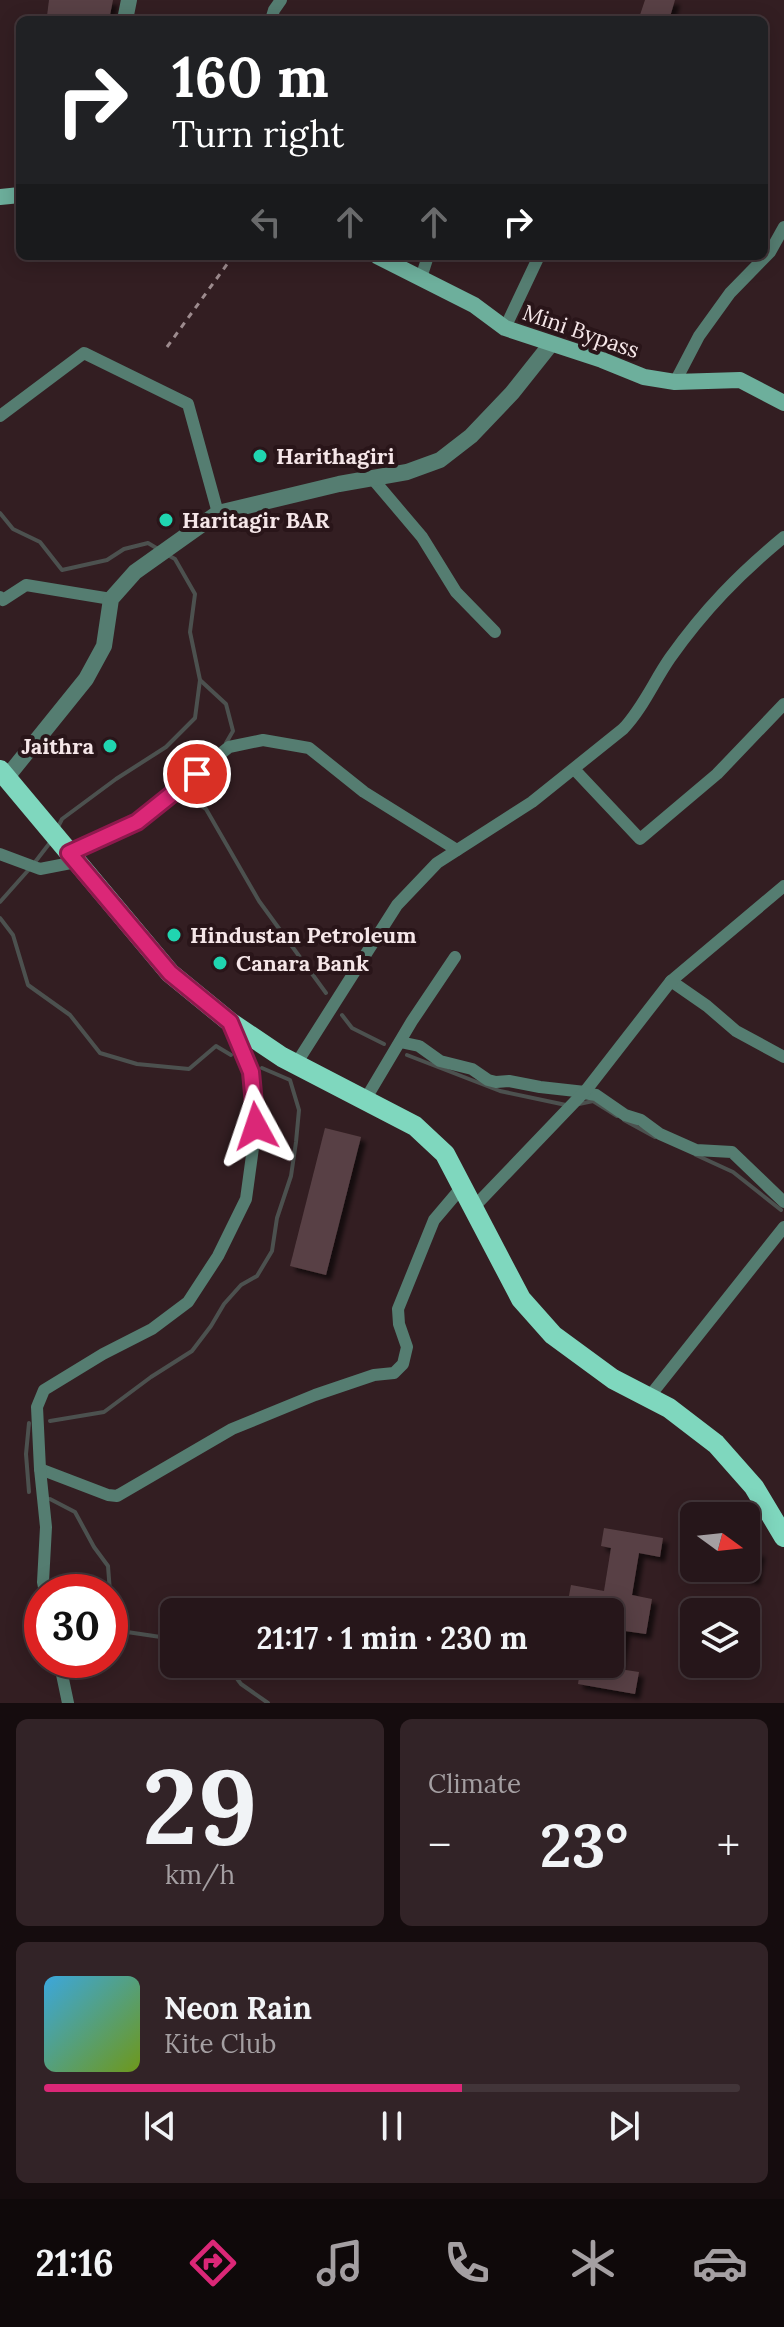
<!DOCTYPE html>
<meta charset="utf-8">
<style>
:root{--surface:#26161a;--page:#322327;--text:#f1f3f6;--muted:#a49fa2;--line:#423539;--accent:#db2777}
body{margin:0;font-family:Lora,serif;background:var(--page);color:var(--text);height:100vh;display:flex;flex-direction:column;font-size:30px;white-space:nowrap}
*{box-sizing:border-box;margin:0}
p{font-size:26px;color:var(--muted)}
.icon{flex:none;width:44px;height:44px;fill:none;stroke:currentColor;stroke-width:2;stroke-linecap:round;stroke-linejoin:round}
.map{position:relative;height:1703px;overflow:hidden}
.panel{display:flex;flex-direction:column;gap:16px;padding:16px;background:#150c0e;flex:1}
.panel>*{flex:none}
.hud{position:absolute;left:16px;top:16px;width:752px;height:244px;border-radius:12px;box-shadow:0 4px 20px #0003,0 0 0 2px var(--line);background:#202124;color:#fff;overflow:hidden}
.needle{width:52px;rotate:105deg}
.fabs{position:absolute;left:680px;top:1502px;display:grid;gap:16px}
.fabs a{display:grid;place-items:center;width:80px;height:80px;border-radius:12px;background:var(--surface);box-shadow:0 4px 20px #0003,0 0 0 2px var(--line);font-size:40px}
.speed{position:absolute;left:24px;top:1574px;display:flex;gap:16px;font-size:40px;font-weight:700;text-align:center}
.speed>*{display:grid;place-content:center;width:104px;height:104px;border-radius:50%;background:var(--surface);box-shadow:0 4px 20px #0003,0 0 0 2px var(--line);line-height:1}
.speed .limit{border:12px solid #d22;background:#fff;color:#111}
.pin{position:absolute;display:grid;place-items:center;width:68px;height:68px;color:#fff;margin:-34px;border:4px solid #fff;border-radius:50%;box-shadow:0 2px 8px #0007}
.me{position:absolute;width:88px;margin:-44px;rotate:355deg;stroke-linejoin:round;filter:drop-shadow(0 0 6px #0008)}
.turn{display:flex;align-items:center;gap:28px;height:168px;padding:0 24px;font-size:36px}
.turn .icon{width:104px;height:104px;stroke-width:2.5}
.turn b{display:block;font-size:56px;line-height:68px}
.lanes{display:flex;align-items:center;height:76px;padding:0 24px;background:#0003;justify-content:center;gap:40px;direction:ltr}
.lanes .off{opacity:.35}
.big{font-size:60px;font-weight:800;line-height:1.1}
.panel .widget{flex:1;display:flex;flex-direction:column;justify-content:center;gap:12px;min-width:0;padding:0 28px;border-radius:12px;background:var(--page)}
.panel .dial{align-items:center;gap:0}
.dial b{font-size:104px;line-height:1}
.song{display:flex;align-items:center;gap:24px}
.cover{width:96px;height:96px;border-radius:12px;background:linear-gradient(135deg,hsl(200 70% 55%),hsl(80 70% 35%))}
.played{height:8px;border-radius:4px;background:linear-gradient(90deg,var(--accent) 60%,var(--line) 60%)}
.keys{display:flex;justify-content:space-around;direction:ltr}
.heat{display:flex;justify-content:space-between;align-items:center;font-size:44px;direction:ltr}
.panel .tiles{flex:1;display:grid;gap:16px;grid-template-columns:1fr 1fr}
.widget:last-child{grid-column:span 2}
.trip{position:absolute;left:160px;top:1598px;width:464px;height:80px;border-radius:12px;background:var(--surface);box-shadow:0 4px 20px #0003,0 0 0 2px var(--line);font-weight:800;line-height:80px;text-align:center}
.tab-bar{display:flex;height:128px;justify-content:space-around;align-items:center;background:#0f090a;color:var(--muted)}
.tab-bar .icon{width:56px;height:56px}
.tab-bar .active{color:var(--accent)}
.tab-bar b{font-size:36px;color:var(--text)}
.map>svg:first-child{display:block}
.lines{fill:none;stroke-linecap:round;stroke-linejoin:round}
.stream{stroke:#4c514f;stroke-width:4}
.building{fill:#584145;filter:url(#shadow)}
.path{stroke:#9d8b8e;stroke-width:3;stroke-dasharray:6 6;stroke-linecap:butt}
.minor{stroke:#557d71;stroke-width:12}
.tertiary{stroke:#557d71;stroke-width:16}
.secondary{stroke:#6daf9c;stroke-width:16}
.primary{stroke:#7fd7be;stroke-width:20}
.route-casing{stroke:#8e194d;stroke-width:20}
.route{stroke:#db2777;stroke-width:14}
.poi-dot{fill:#20d5b0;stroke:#291519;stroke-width:3}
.labels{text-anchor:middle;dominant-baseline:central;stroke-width:8;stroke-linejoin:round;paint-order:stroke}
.street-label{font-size:22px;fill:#f5e6e8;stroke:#291519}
.poi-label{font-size:22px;font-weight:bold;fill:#f5e6e8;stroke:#291519;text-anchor:start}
</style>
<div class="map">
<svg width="784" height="1703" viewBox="0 0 784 1703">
<defs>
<filter id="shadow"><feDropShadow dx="5" dy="5" stdDeviation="2" flood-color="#0009"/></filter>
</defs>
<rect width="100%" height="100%" fill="#331e22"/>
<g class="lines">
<!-- stream -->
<g class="stream">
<path d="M0,513L13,529L40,542L62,570L107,560L124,549L148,543L158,549"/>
<path d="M200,680L226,704L233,731L226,743"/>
<path d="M188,788L186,789L193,800L206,809L259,901L326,993"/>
<path d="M57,829L62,819L116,779L166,747L195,718L200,680L190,632L195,594L175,559L166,554"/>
<path d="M0,902L32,866L52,840"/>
<path d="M0,918L13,935L28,985L70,1015L100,1053L137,1064L189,1069L216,1046L231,1055"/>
<path d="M342,1015L352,1028L384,1044"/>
<path d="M407,1055L500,1091L566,1105"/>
<path d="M579,1104L593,1101L617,1116"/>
<path d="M624,1120L655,1137"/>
<path d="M696,1155L733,1172L781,1210"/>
<path d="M50,1421L104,1412L151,1377L192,1351L211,1326L224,1304L241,1285L257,1276L272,1251L277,1218L291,1176L296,1142L299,1110L290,1080L262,1068"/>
<path d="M29,1492L26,1454L29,1423"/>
<path d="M50,1499L75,1512L94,1547L108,1566L110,1592"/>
<path d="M110,1596L111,1614L127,1632L174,1639"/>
<path d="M226,1664L241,1684L268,1703"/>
</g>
</g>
<!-- building -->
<g class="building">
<path d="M49,0H113L109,20H70L47,16Z"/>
<path d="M645,0H675L669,20H655L640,15Z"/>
<path d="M325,1128L361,1137L326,1275L290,1266Z"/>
<path d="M604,1528L663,1538L660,1557L639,1553L632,1595L652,1599L646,1634L625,1631L619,1669L639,1672L635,1694L578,1684L581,1664H610V1612H566L571,1585L604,1591L611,1548L601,1546Z"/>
<path d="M746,1550L760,1552L755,1580L697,1570L746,1568Z"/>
</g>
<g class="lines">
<!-- path -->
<path class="path" d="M167,347L233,256"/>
<!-- minor -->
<g class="minor">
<path d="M271,20L274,10L281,0"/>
<path d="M421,278L428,256"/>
<path d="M505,328L539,256"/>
<path d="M675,382L699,336L730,293L770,252L784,227"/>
<path d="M0,416L84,353L188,404L218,513"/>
<path d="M372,478L422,537L456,592L495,632"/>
<path d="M0,597L3,600L26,585L111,599"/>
<path d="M574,769L640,839L717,774L784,704"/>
<path d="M69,853L137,822L229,747L263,740L309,748L364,792L457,850"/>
<path d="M0,854L40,869L76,862"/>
<path d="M671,981L707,1006L736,1031L784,1057"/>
<path d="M400,1042L419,1046L440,1061L472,1069L488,1080L496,1082L509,1081L540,1087L585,1092"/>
<path d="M296,1064L397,905L437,863L532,802L623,729C643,708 654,681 670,658C704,610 739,574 784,537"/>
<path d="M584,1093L596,1095L625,1115L641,1120L660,1134L696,1150L732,1152L784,1202"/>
<path d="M365,1100L412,1021L455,957"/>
<path d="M473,1208L587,1089L671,981L784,886"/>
<path d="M649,1397L784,1227"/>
<path d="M40,1469L108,1495L117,1496L232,1429L315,1395L374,1375L394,1373L403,1364L407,1347L399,1324L398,1309L434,1220L462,1187"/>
<path d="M45,1592L43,1582L46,1527L40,1469L37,1407L44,1390L103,1354L152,1329L188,1302L218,1256L246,1199L256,1126L251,1072L231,1025"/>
<path d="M59,1660L68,1703"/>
</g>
<!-- tertiary -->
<g class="tertiary">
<path d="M125,20L129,0"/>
<path d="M7,777L86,679L104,646L111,599L135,572L218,513L339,484L407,472L440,460L471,436L512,393L551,344"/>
</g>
<!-- secondary -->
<g class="secondary">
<path d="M0,197L20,195"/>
<path d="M377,256L474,305L505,328L602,360L644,377L675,382L740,380L784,403"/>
</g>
<!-- primary -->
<path class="primary" d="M0,770L170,973L230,1022L282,1057L415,1126L445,1154L521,1299L553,1335L613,1379L669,1408L716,1444L754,1487L784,1537"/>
</g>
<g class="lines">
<defs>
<path id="route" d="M197,774L137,822L69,853L170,973L230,1022L251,1072L256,1126"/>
</defs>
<!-- route casing -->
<use href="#route" class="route-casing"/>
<!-- route -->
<use href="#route" class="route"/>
</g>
<!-- markers -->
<g class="poi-dot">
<circle cx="260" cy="456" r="8"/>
<circle cx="166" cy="520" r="8"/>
<circle cx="110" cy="746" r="8"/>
<circle cx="174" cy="935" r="8"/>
<circle cx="220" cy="963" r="8"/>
</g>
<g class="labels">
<!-- street labels -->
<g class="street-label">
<text transform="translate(581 331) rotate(19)">Mini Bypass</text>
</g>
<!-- poi labels -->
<g class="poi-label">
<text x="276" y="456">Harithagiri</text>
<text x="182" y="520">Haritagir BAR</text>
<text x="94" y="746" text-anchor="end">Jaithra</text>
<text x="190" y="935">Hindustan Petroleum</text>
<text x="236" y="963">Canara Bank</text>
</g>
</g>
</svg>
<div class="fabs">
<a><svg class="needle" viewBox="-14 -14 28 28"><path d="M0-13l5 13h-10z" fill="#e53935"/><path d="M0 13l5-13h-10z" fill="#a49fa2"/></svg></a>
<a><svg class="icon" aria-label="layers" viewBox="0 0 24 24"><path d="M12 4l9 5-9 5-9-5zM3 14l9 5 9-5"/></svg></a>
</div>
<div class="speed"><div class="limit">30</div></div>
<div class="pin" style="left:197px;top:774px;background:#d93025"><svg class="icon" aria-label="arrive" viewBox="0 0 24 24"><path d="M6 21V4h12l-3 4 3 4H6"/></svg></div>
<svg class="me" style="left:256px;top:1126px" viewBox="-20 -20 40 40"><path d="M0-17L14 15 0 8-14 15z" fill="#db2777" stroke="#fff" stroke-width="4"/></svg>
<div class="trip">21:17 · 1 min · 230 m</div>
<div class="hud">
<div class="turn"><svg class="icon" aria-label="right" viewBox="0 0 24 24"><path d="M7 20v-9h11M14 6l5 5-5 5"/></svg><div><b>160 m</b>Turn right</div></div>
<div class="lanes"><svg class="icon off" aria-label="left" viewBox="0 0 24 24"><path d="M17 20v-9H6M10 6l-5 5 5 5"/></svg><svg class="icon off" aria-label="ahead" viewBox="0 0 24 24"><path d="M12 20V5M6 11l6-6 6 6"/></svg><svg class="icon off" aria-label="ahead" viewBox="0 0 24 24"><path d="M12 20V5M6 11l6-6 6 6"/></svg><svg class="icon" aria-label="right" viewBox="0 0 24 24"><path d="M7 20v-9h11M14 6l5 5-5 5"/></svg></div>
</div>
</div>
<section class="panel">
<div class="tiles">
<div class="widget dial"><b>29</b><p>km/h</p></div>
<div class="widget"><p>Climate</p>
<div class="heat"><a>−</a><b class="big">23°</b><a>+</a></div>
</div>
<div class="widget">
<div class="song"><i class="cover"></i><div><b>Neon Rain</b><p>Kite Club</p></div></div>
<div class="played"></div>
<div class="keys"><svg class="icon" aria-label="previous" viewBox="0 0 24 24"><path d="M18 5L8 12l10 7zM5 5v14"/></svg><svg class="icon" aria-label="pause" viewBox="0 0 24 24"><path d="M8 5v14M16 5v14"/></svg><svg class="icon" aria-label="next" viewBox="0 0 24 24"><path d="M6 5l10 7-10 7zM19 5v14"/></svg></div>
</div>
</div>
</section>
<nav class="tab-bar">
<b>21:16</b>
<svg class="icon active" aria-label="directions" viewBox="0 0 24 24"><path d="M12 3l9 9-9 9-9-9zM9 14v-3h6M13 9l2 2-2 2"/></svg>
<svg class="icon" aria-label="music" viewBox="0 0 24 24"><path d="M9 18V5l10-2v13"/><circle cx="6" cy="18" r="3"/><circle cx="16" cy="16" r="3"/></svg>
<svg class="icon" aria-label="phone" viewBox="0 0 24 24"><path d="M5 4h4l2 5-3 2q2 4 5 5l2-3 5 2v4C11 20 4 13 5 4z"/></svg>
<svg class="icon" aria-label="climate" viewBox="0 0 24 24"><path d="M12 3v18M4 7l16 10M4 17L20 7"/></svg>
<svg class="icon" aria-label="car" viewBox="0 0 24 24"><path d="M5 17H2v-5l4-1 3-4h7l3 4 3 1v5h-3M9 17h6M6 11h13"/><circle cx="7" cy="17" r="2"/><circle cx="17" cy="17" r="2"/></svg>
</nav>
